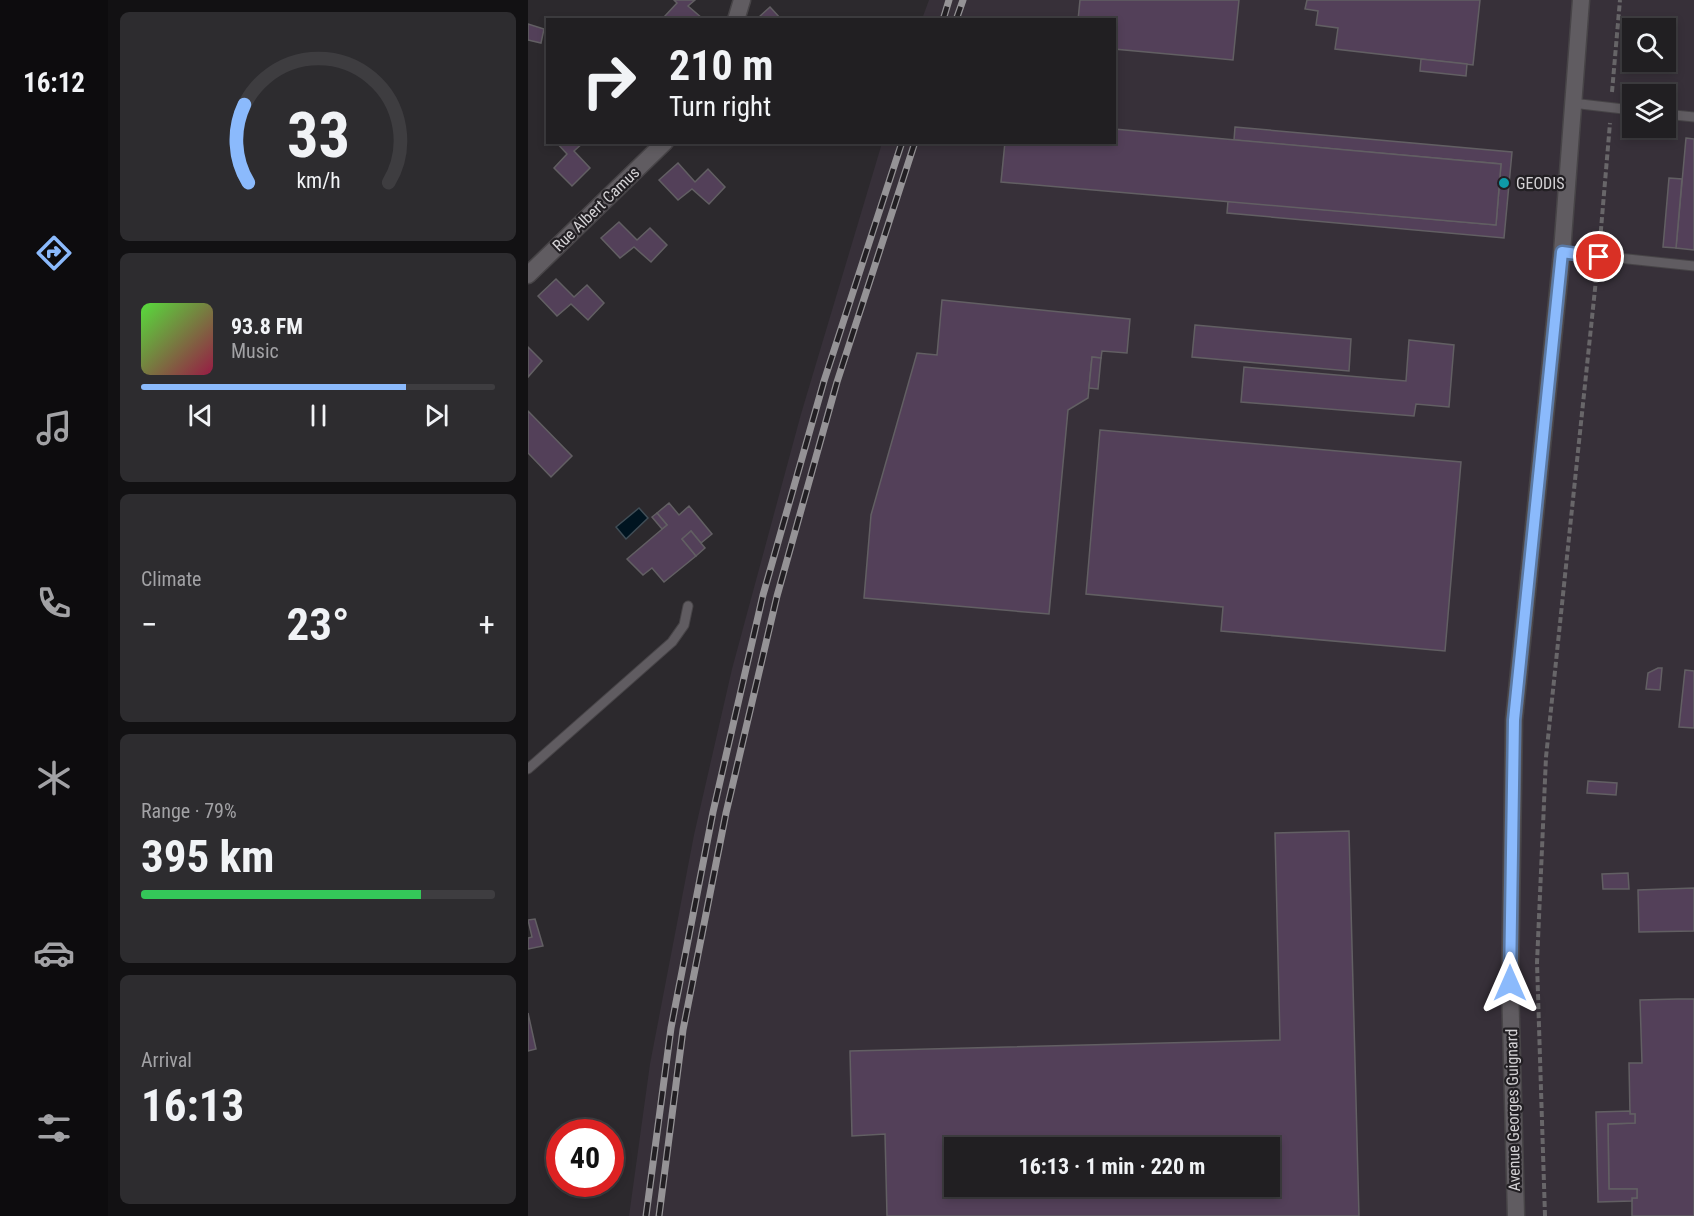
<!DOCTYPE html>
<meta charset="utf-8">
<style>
:root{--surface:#211f22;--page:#2d2c2f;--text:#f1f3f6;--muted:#a2a2a5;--line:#3e3d40;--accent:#8bbafc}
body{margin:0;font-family:"Roboto Condensed",sans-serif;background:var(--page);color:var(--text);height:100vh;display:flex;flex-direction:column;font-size:22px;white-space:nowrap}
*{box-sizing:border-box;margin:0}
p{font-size:20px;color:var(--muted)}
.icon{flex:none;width:33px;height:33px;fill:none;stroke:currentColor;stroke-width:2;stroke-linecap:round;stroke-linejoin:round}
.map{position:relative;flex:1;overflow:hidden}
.sheet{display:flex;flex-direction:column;gap:12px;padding:12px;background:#121113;width:420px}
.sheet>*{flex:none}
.banner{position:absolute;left:18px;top:18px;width:570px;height:126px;border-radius:0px;box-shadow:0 3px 9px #0003,0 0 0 2px var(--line);background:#211f22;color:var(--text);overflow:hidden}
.tools{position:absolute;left:1094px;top:18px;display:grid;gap:12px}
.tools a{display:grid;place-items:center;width:54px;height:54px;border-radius:0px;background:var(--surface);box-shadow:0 3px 9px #0003,0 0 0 2px var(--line);font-size:30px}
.speed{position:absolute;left:18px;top:1119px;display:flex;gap:12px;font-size:30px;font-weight:700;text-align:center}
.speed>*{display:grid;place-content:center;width:78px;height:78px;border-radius:50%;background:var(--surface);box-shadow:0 3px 9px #0003,0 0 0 2px var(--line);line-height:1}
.speed .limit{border:9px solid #d22;background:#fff;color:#111}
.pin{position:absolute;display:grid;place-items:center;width:51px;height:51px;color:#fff;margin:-26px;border:3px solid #fff;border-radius:50%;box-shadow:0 2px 6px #0007}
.me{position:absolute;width:66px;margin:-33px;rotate:0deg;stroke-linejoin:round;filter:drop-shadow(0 0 4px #0008)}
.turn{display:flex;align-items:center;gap:21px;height:126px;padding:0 24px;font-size:27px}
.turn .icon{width:78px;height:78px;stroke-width:2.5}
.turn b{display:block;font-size:42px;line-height:51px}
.big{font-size:45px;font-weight:700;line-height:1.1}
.sheet .card{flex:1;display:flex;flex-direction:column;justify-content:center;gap:9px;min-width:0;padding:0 21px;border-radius:9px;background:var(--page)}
.sheet .dial{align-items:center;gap:0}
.dial svg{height:156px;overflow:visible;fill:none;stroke:var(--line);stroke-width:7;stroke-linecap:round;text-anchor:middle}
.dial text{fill:var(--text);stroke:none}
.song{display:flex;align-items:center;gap:18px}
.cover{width:72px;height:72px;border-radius:9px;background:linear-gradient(135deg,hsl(110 70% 55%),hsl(340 70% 35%))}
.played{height:6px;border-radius:3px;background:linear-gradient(90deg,var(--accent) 75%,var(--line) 75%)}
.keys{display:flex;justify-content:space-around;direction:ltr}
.heat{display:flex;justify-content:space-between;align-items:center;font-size:33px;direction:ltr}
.charge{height:9px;border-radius:4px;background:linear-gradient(90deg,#34c759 79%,var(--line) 0)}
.trip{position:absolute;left:416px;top:1137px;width:336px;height:60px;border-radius:0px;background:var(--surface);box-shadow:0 3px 9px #0003,0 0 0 2px var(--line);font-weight:700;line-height:60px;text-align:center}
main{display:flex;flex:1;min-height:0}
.dock{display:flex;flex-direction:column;width:108px;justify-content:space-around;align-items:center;background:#0d0c0e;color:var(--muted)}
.dock .icon{width:42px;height:42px}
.dock .current{color:var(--accent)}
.dock b{font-size:27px;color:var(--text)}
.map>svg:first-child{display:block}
.built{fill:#373039;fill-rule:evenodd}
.water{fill:#001420;stroke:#404d56;stroke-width:1.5}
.building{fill:#534059;stroke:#625f63;stroke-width:1.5;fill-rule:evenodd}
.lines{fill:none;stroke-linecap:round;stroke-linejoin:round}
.service-casing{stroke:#474447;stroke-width:11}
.minor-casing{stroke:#474447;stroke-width:19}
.tertiary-casing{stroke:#474447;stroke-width:19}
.path{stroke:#686669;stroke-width:4;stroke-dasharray:6 3;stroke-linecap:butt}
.service{stroke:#605c61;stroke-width:9}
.minor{stroke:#605c61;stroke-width:16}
.tertiary{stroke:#605c61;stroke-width:16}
.rail-casing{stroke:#959396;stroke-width:7}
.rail{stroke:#221f23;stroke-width:4.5;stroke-dasharray:14;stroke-linecap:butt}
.route-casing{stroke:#5a79a4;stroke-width:15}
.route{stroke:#8bbafc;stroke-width:10}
.culture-dot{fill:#0f9aa8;stroke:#221f23;stroke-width:2}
.labels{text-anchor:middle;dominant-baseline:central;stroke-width:4.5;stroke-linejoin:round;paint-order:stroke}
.poi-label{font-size:16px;fill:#d4d2d5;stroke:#221f23;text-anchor:start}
.street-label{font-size:16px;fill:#d4d2d5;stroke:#221f23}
</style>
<main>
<nav class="dock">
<b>16:12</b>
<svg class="icon current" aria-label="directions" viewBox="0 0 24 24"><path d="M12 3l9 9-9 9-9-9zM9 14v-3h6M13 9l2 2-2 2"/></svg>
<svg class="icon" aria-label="music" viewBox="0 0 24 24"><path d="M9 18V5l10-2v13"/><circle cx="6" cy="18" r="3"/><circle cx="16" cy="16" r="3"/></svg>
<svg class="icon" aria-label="phone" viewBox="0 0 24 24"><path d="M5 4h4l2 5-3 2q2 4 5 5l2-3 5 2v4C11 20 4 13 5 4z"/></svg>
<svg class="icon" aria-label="climate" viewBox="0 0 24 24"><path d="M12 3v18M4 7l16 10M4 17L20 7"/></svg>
<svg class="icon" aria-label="car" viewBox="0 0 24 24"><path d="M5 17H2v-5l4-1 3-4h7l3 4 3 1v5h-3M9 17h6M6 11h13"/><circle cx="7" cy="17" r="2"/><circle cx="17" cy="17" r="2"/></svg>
<svg class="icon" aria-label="filters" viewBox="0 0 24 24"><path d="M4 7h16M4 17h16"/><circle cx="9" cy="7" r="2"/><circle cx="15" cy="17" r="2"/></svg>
</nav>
<section class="sheet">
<div class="card dial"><svg viewBox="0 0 100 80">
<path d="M14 69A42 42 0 1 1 86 69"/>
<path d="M14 69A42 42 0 0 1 12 29" stroke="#8bbafc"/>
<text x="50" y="56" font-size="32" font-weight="700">33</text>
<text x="50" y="72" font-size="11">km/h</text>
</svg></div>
<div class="card">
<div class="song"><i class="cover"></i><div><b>93.8 FM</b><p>Music</p></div></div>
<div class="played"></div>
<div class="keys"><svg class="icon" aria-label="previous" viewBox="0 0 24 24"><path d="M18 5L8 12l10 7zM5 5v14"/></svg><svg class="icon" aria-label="pause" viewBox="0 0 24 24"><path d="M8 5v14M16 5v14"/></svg><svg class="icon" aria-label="next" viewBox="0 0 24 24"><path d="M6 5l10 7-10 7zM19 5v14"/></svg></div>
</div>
<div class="card"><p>Climate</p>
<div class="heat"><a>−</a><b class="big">23°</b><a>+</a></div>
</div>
<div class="card"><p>Range · 79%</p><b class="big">395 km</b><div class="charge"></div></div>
<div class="card"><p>Arrival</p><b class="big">16:13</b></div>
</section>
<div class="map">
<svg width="1166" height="1216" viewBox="0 0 1166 1216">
<rect width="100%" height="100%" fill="#2c292d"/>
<!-- built -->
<path class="built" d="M401,0H1166V1216H101L122,1064L166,835L204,669L273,414L354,143L586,142V20L394,19ZM1104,28H1137V62H1104ZM1104,94H1137V128H1104ZM426,1148H741V1186H426Z"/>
<!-- water -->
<path class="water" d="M111,508L120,518L98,539L88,527Z"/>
<!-- building -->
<g class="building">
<path d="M146,0H167L160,6L174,18L138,20L136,17L149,3Z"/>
<path d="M552,0H711L705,60L586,49V20H550Z"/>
<path d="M779,0H952L945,65L807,49L810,28L788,25L790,11L777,9Z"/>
<path d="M242,7L254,20H234L231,17Z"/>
<path d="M0,24L16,29L13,43L0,40Z"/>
<path d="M893,59L939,64L938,76L892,71Z"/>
<path d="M707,127L984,152L976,238L699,213L700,201L968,225L973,164L706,140Z"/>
<path d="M586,129L973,164L968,225L473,182L477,142H586Z"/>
<path d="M1158,138L1166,139V250L1148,248Z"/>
<path d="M28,142H56L46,151L62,168L44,186L26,168L39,154Z"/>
<path d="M150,163L167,182L180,169L197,187L181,204L164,189L150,200L131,180Z"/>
<path d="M1141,178L1154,179L1148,248L1135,247Z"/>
<path d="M91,222L109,240L122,228L139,245L123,262L106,247L92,258L73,238Z"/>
<path d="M28,279L46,297L59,285L76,303L60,320L43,304L29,316L10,296Z"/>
<path d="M414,300L602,319L599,353L574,351L573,358L564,357L560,398L540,410L521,614L336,598L343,515L389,353L409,355Z"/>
<path d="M667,325L823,339L821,371L664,357Z"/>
<path d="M881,340L926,345L921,407L888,404L886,416L713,402L716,367L878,381Z"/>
<path d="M0,347L14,361L0,377Z"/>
<path d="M564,357L573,358L570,389L561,388Z"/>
<path d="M0,411L44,456L23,477L0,453Z"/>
<path d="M572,430L933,462L917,651L693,631L695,607L558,594Z"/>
<path d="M141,503L151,515L161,506L184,534L173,543L163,531L154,539L168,556L136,582L124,568L115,575L99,559L139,525L129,513Z"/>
<path d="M129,513L139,525L134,529L124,517Z"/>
<path d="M163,531L177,548L168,556L154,539Z"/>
<path d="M1130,668H1134L1132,690L1118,689L1120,673Z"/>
<path d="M1157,670L1166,671V728L1151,727Z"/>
<path d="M1060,781L1089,783L1088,795L1059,793Z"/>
<path d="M821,831L831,1216H359L357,1134L324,1136L322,1051L752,1040L747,833ZM426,1148H741V1186H426Z"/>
<path d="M1100,873L1101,889H1075L1074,874Z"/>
<path d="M1166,888V931L1111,932L1110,890Z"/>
<path d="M7,919L15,946L0,949V938L4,937L0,920Z"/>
<path d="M1150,999H1166V1216H1104V1198H1109V1189H1081L1080,1124L1107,1123V1114H1102L1101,1063H1114L1112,1000Z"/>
<path d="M0,1013L8,1049L0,1051Z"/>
<path d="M1102,1111V1114H1107V1123L1080,1124L1081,1189H1109V1198H1104V1201L1070,1202L1068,1112Z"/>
</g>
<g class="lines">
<defs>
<g id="service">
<path d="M1044,103L1104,110"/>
<path d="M1137,114L1166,117"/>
<path d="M1034,252L1166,266"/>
<path d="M0,769L144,642L156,625L160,606"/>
</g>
<g id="minor">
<path d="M208,20L214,0"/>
<path d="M0,275L137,142"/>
</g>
<path id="tertiary" d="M988,1216L982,983L986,720L1034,252L1053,0"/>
</defs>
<!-- service casing -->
<use href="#service" class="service-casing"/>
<!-- minor casing -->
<use href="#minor" class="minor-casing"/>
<!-- tertiary casing -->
<use href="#tertiary" class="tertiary-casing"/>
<!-- path -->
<g class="path">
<path d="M1084,92L1092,0"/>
<path d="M1072,241L1082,123"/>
<path d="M1017,1216L1009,963L1018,757L1069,270"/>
</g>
<!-- service -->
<use href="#service" class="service"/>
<!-- minor -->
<use href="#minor" class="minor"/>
<!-- tertiary -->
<use href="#tertiary" class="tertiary"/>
<defs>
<g id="rail">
<path d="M415,20L421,0"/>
<path d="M428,20L435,0"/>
<path d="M118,1216L143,1028L185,812L235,595L296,381L374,142"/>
<path d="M131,1216L155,1030L198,813L249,596L309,382L387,142"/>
</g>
</defs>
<!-- rail casing -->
<use href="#rail" class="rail-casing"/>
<!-- rail -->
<use href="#rail" class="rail"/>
</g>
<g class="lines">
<defs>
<path id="route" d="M982,983L986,720L1034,252L1071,257"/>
</defs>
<!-- route casing -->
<use href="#route" class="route-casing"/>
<!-- route -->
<use href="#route" class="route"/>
</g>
<!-- markers -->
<circle class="culture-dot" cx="976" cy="183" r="6"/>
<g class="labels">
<!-- poi labels -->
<g class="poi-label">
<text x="988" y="183">GEODIS</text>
</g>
<!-- street labels -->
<g class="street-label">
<text transform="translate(68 209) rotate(-44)">Rue Albert Camus</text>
<text transform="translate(985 1110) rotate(-91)">Avenue Georges Guignard</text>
</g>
</g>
</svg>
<div class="tools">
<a><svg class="icon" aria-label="search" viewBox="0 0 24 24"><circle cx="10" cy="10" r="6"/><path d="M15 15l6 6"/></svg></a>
<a><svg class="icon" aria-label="layers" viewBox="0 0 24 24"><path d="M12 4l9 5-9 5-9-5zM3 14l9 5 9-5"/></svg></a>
</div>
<div class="speed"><div class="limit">40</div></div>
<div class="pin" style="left:1071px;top:257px;background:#d93025"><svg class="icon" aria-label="arrive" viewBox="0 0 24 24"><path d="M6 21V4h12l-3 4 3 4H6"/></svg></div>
<svg class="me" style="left:982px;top:983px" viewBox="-20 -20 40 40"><path d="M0-17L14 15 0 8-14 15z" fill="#8bbafc" stroke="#fff" stroke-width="4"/></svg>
<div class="trip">16:13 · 1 min · 220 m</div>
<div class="banner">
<div class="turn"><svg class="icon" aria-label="right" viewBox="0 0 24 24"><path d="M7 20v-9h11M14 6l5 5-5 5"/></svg><div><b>210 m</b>Turn right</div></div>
</div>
</div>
</main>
